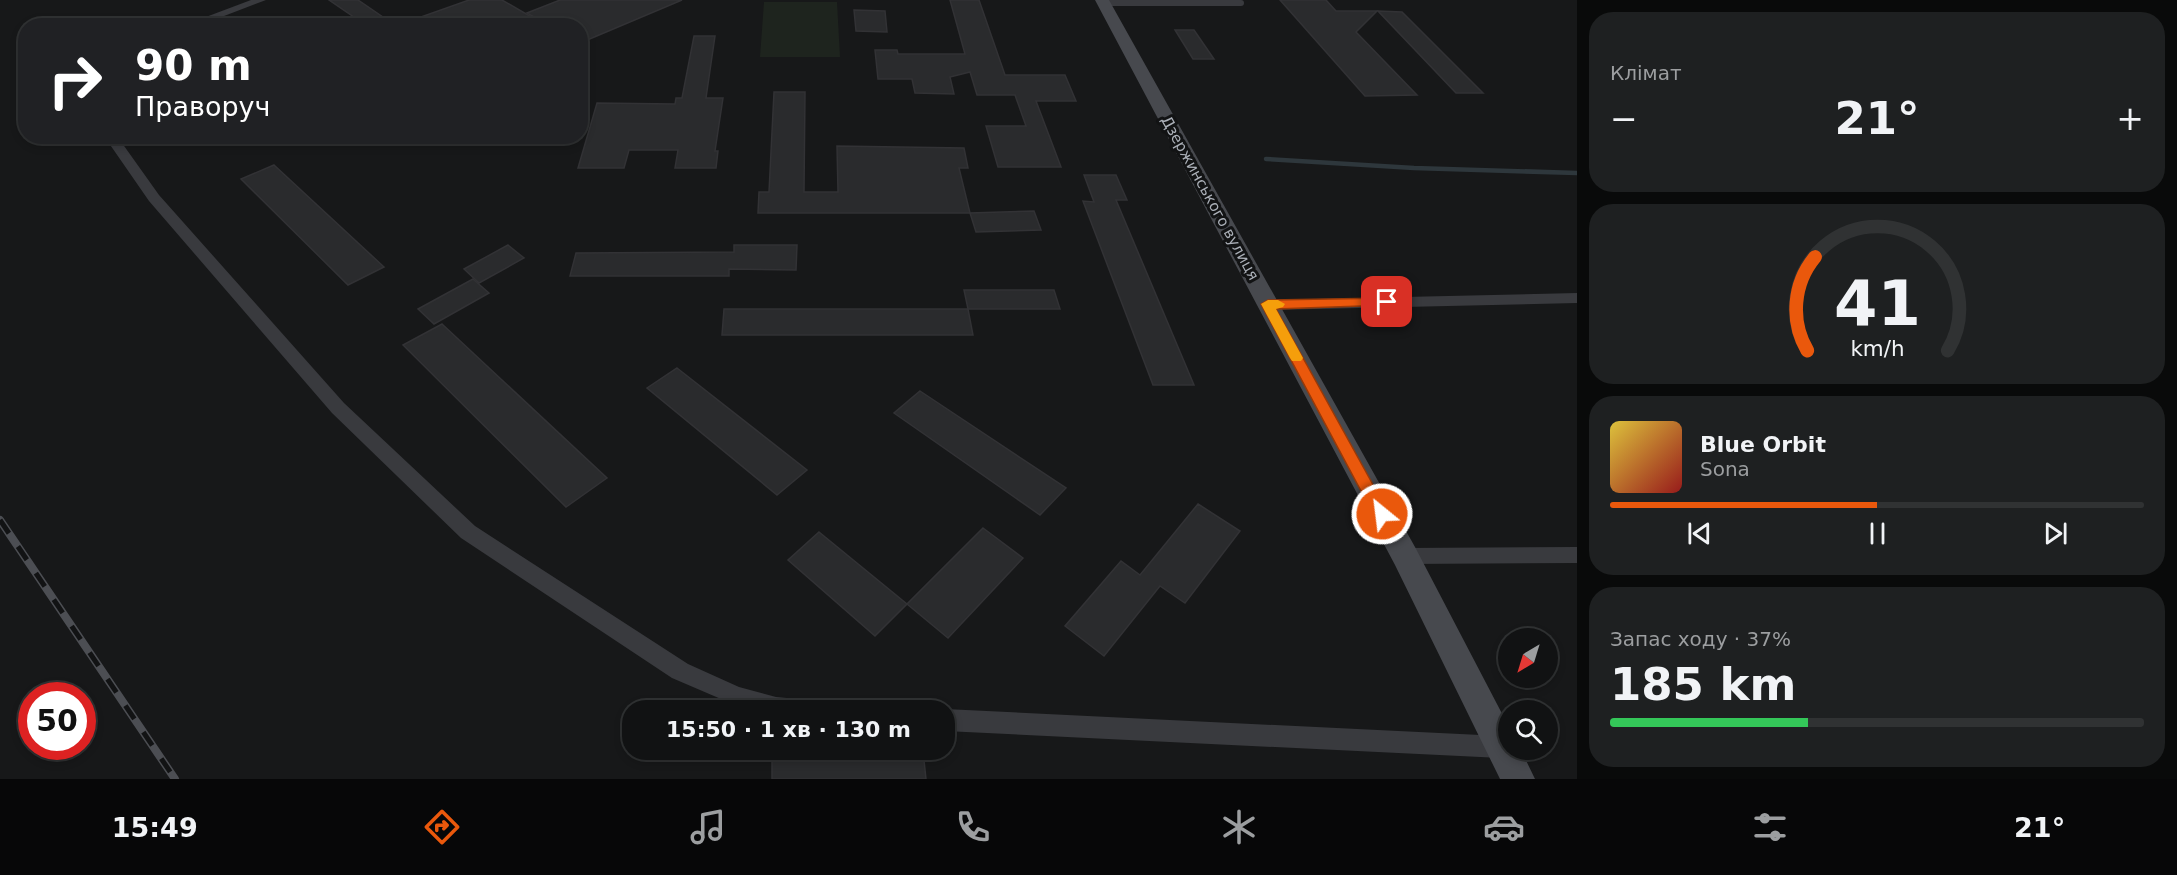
<!DOCTYPE html>
<html lang="uk">
<meta charset="utf-8">
<style>
:root{--surface:#111213;--page:#1e2021;--text:#f1f3f6;--muted:#9c9ea0;--line:#303233;--accent:#ea580c}
body{margin:0;font-family:"DejaVu Sans",sans-serif;background:var(--page);color:var(--text);height:100vh;display:flex;flex-direction:column;font-size:22px;white-space:nowrap}
*{box-sizing:border-box;margin:0}
p{font-size:20px;color:var(--muted)}
.icon{flex:none;width:33px;height:33px;fill:none;stroke:currentColor;stroke-width:2;stroke-linecap:round;stroke-linejoin:round}
.map{position:relative;flex:1;overflow:hidden}
.drawer{display:flex;flex-direction:column;gap:12px;padding:12px;background:#090a0a;width:600px}
.drawer>*{flex:none}
.top-card{position:absolute;left:18px;top:18px;width:570px;height:126px;border-radius:24px;box-shadow:0 3px 9px #0003,0 0 0 2px var(--line);background:#202124;color:#fff;overflow:hidden}
.needle{width:39px;rotate:218deg}
.fabs{position:absolute;left:1498px;top:628px;display:grid;gap:12px}
.fabs a{display:grid;place-items:center;width:60px;height:60px;border-radius:50%;background:var(--surface);box-shadow:0 3px 9px #0003,0 0 0 2px var(--line);font-size:30px}
.speed{position:absolute;left:18px;top:682px;display:flex;gap:12px;font-size:30px;font-weight:700;text-align:center}
.speed>*{display:grid;place-content:center;width:78px;height:78px;border-radius:50%;background:var(--surface);box-shadow:0 3px 9px #0003,0 0 0 2px var(--line);line-height:1}
.speed .limit{border:9px solid #d22;background:#fff;color:#111}
.pin{position:absolute;display:grid;place-items:center;width:51px;height:51px;color:#fff;margin:-26px;border-radius:12px;box-shadow:0 3px 9px #0006}
.me{position:absolute;width:66px;margin:-33px;rotate:331deg;stroke-linejoin:round;filter:drop-shadow(0 0 4px #0008)}
.turn{display:flex;align-items:center;gap:21px;height:126px;padding:0 18px;font-size:27px}
.turn .icon{width:78px;height:78px;stroke-width:2.5}
.turn b{display:block;font-size:42px;line-height:51px}
.big{font-size:45px;font-weight:700;line-height:1.1}
.drawer .tile{flex:1;display:flex;flex-direction:column;justify-content:center;gap:9px;min-width:0;padding:0 21px;border-radius:24px;background:var(--page)}
.drawer .dial{align-items:center;gap:0}
.dial svg{height:156px;overflow:visible;fill:none;stroke:var(--line);stroke-width:7;stroke-linecap:round;text-anchor:middle}
.dial text{fill:var(--text);stroke:none}
.song{display:flex;align-items:center;gap:18px}
.cover{width:72px;height:72px;border-radius:9px;background:linear-gradient(135deg,hsl(50 70% 55%),hsl(0 70% 35%))}
.played{height:6px;border-radius:3px;background:linear-gradient(90deg,var(--accent) 50%,var(--line) 50%)}
.keys{display:flex;justify-content:space-around;direction:ltr}
.heat{display:flex;justify-content:space-between;align-items:center;font-size:33px;direction:ltr}
.charge{height:9px;border-radius:4px;background:linear-gradient(90deg,#34c759 37%,var(--line) 0)}
.trip{position:absolute;left:622px;top:700px;width:333px;height:60px;border-radius:24px;background:var(--surface);box-shadow:0 3px 9px #0003,0 0 0 2px var(--line);font-weight:700;line-height:60px;text-align:center}
.tab-bar{display:flex;height:96px;justify-content:space-around;align-items:center;background:#070708;color:var(--muted)}
.tab-bar .icon{width:42px;height:42px}
.tab-bar .current{color:var(--accent)}
.tab-bar b{font-size:27px;color:var(--text)}
main{display:flex;flex:1;min-height:0}
.map>svg:first-child{display:block}
.green{fill:#1e241e}
.lines{fill:none;stroke-linecap:round;stroke-linejoin:round}
.stream{stroke:#2e373c;stroke-width:4.5}
.building{fill:#2a2b2d;stroke:#323235;stroke-width:1.5}
.lane{stroke:#393a3e;stroke-width:6}
.street{fill:#393a3e;fill-rule:evenodd}
.secondary{fill:#47494e;fill-rule:evenodd}
.rail-casing{stroke:#4c4e53;stroke-width:8}
.rail{stroke:#121314;stroke-width:5;stroke-dasharray:16;stroke-linecap:butt}
.route{fill:#ea580c;stroke:#983908;stroke-width:1.5}
.slow{fill:#f59e0b}
.labels{text-anchor:middle;dominant-baseline:central;stroke-width:6;stroke-linejoin:round;paint-order:stroke}
.street-label{font-size:15px;fill:#abb0b8;stroke:#121314}
</style>
<main>
<div class="map">
<svg width="1577" height="779" viewBox="0 0 1577 779">
<rect width="100%" height="100%" fill="#171819"/>
<!-- green -->
<path class="green" d="M764,2H837L840,57H760Z"/>
<g class="lines">
<!-- stream -->
<path class="stream" d="M1266,159L1414,168L1577,173"/>
</g>
<!-- building -->
<g class="building">
<path d="M329,0H358L396,26H367Z"/>
<path d="M469,0H502L547,26H405L404,23Z"/>
<path d="M560,0H682L580,43V26H549L527,13Z"/>
<path d="M950,0H979L1005,75H1065L1076,101H1036L1061,167H998L986,126H1026L1015,95H977L970,72L950,77L954,94L915,93L912,79H878L875,50H897L898,54H965Z"/>
<path d="M1280,0H1326L1336,11H1377L1356,32L1417,95L1365,96Z"/>
<path d="M854,10L885,11L887,32L856,31Z"/>
<path d="M1378,11L1402,12L1483,93H1456Z"/>
<path d="M1175,30H1194L1214,59H1193Z"/>
<path d="M694,36H715L706,98H723L715,151H718L716,168H675L678,150H629L624,168H578L597,103L675,104L676,98H682Z"/>
<path d="M774,92H805L804,192H838L837,146L964,148L968,168H959L970,213H758L759,192H769Z"/>
<path d="M274,165L384,267L348,285L241,179Z"/>
<path d="M1084,175H1116L1127,200H1116L1194,385H1153L1083,201L1094,202Z"/>
<path d="M1034,211L1041,230L976,232L970,213Z"/>
<path d="M508,245L524,258L479,283L464,269Z"/>
<path d="M734,245H797L796,270L729,269V276H570L576,253L734,252Z"/>
<path d="M473,279L489,293L434,324L418,309Z"/>
<path d="M964,290H1054L1060,309H968Z"/>
<path d="M724,309H968L973,335H722Z"/>
<path d="M442,324L607,478L566,507L403,345Z"/>
<path d="M677,368L807,470L777,495L647,388Z"/>
<path d="M920,391L1066,488L1040,515L894,413Z"/>
<path d="M1198,504L1240,531L1185,603L1160,586L1104,656L1065,626L1121,561L1140,575Z"/>
<path d="M983,528L1023,558L948,638L907,604Z"/>
<path d="M819,532L907,604L875,636L788,560Z"/>
<path d="M923,751L926,779H772V752Z"/>
</g>
<g class="lines">
<!-- lane -->
<path class="lane" d="M1104,3H1241"/>
<!-- street -->
<g class="street">
<path d="M251,0H266L198,26H182Z"/>
<path d="M104,136H117L159,195L344,403L475,526L688,664L739,687L776,697L808,700L816,703L819,711H749L672,678L461,538L332,413L149,201Z"/>
<path d="M1577,293V303L1268,310L1260,305L1268,300Z"/>
<path d="M1577,547V563L1405,564L1398,562L1395,556L1398,550L1405,548Z"/>
<path d="M945,709L1501,736L1509,739V750H1511L1509,755L1501,758L945,731V711H940Z"/>
</g>
<!-- secondary -->
<path class="secondary" d="M1095,0H1109L1415,547L1509,727V750H1521L1535,779H1500L1395,565Z"/>
<defs>
<path id="rail" d="M0,520L175,779"/>
</defs>
<!-- rail casing -->
<use href="#rail" class="rail-casing"/>
<!-- rail -->
<use href="#rail" class="rail"/>
</g>
<!-- route -->
<path class="route" d="M1387,298L1393,302L1391,305L1276,309L1387,510L1389,514L1387,519L1382,521L1376,519L1261,304L1268,300Z"/>
<!-- slow -->
<path class="slow" d="M1268,300H1278L1285,304L1283,307L1276,309L1303,358L1301,361H1292L1290,358L1261,304Z"/>
<g class="labels">
<!-- street labels -->
<g class="street-label">
<text transform="translate(1210 198) rotate(61)">Дзержинського вулиця</text>
</g>
</g>
</svg>
<div class="fabs">
<a><svg class="needle" viewBox="-14 -14 28 28"><path d="M0-13l5 13h-10z" fill="#e53935"/><path d="M0 13l5-13h-10z" fill="#9c9ea0"/></svg></a>
<a><svg class="icon" aria-label="search" viewBox="0 0 24 24"><circle cx="10" cy="10" r="6"/><path d="M15 15l6 6"/></svg></a>
</div>
<div class="speed"><div class="limit">50</div></div>
<div class="pin" style="left:1387px;top:302px;background:#d93025"><svg class="icon" aria-label="arrive" viewBox="0 0 24 24"><path d="M6 21V4h12l-3 4 3 4H6"/></svg></div>
<svg class="me" style="left:1382px;top:514px" viewBox="-20 -20 40 40"><circle r="17" fill="#ea580c" stroke="#fff" stroke-width="3"/><path d="M0-11L8 9 0 5-8 9z" fill="#fff"/></svg>
<div class="trip">15:50 · 1 хв · 130 m</div>
<div class="top-card">
<div class="turn"><svg class="icon" aria-label="right" viewBox="0 0 24 24"><path d="M7 20v-9h11M14 6l5 5-5 5"/></svg><div><b>90 m</b>Праворуч</div></div>
</div>
</div>
<section class="drawer">
<div class="tile"><p>Клімат</p>
<div class="heat"><a>−</a><b class="big">21°</b><a>+</a></div>
</div>
<div class="tile dial"><svg viewBox="0 0 100 80">
<path d="M14 69A42 42 0 1 1 86 69"/>
<path d="M14 69A42 42 0 0 1 18 21" stroke="#ea580c"/>
<text x="50" y="56" font-size="32" font-weight="700">41</text>
<text x="50" y="72" font-size="11">km/h</text>
</svg></div>
<div class="tile">
<div class="song"><i class="cover"></i><div><b>Blue Orbit</b><p>Sona</p></div></div>
<div class="played"></div>
<div class="keys"><svg class="icon" aria-label="previous" viewBox="0 0 24 24"><path d="M18 5L8 12l10 7zM5 5v14"/></svg><svg class="icon" aria-label="pause" viewBox="0 0 24 24"><path d="M8 5v14M16 5v14"/></svg><svg class="icon" aria-label="next" viewBox="0 0 24 24"><path d="M6 5l10 7-10 7zM19 5v14"/></svg></div>
</div>
<div class="tile"><p>Запас ходу · 37%</p><b class="big">185 km</b><div class="charge"></div></div>
</section>
</main>
<nav class="tab-bar">
<b>15:49</b>
<svg class="icon current" aria-label="directions" viewBox="0 0 24 24"><path d="M12 3l9 9-9 9-9-9zM9 14v-3h6M13 9l2 2-2 2"/></svg>
<svg class="icon" aria-label="music" viewBox="0 0 24 24"><path d="M9 18V5l10-2v13"/><circle cx="6" cy="18" r="3"/><circle cx="16" cy="16" r="3"/></svg>
<svg class="icon" aria-label="phone" viewBox="0 0 24 24"><path d="M5 4h4l2 5-3 2q2 4 5 5l2-3 5 2v4C11 20 4 13 5 4z"/></svg>
<svg class="icon" aria-label="climate" viewBox="0 0 24 24"><path d="M12 3v18M4 7l16 10M4 17L20 7"/></svg>
<svg class="icon" aria-label="car" viewBox="0 0 24 24"><path d="M5 17H2v-5l4-1 3-4h7l3 4 3 1v5h-3M9 17h6M6 11h13"/><circle cx="7" cy="17" r="2"/><circle cx="17" cy="17" r="2"/></svg>
<svg class="icon" aria-label="filters" viewBox="0 0 24 24"><path d="M4 7h16M4 17h16"/><circle cx="9" cy="7" r="2"/><circle cx="15" cy="17" r="2"/></svg>
<b>21°</b>
</nav>
